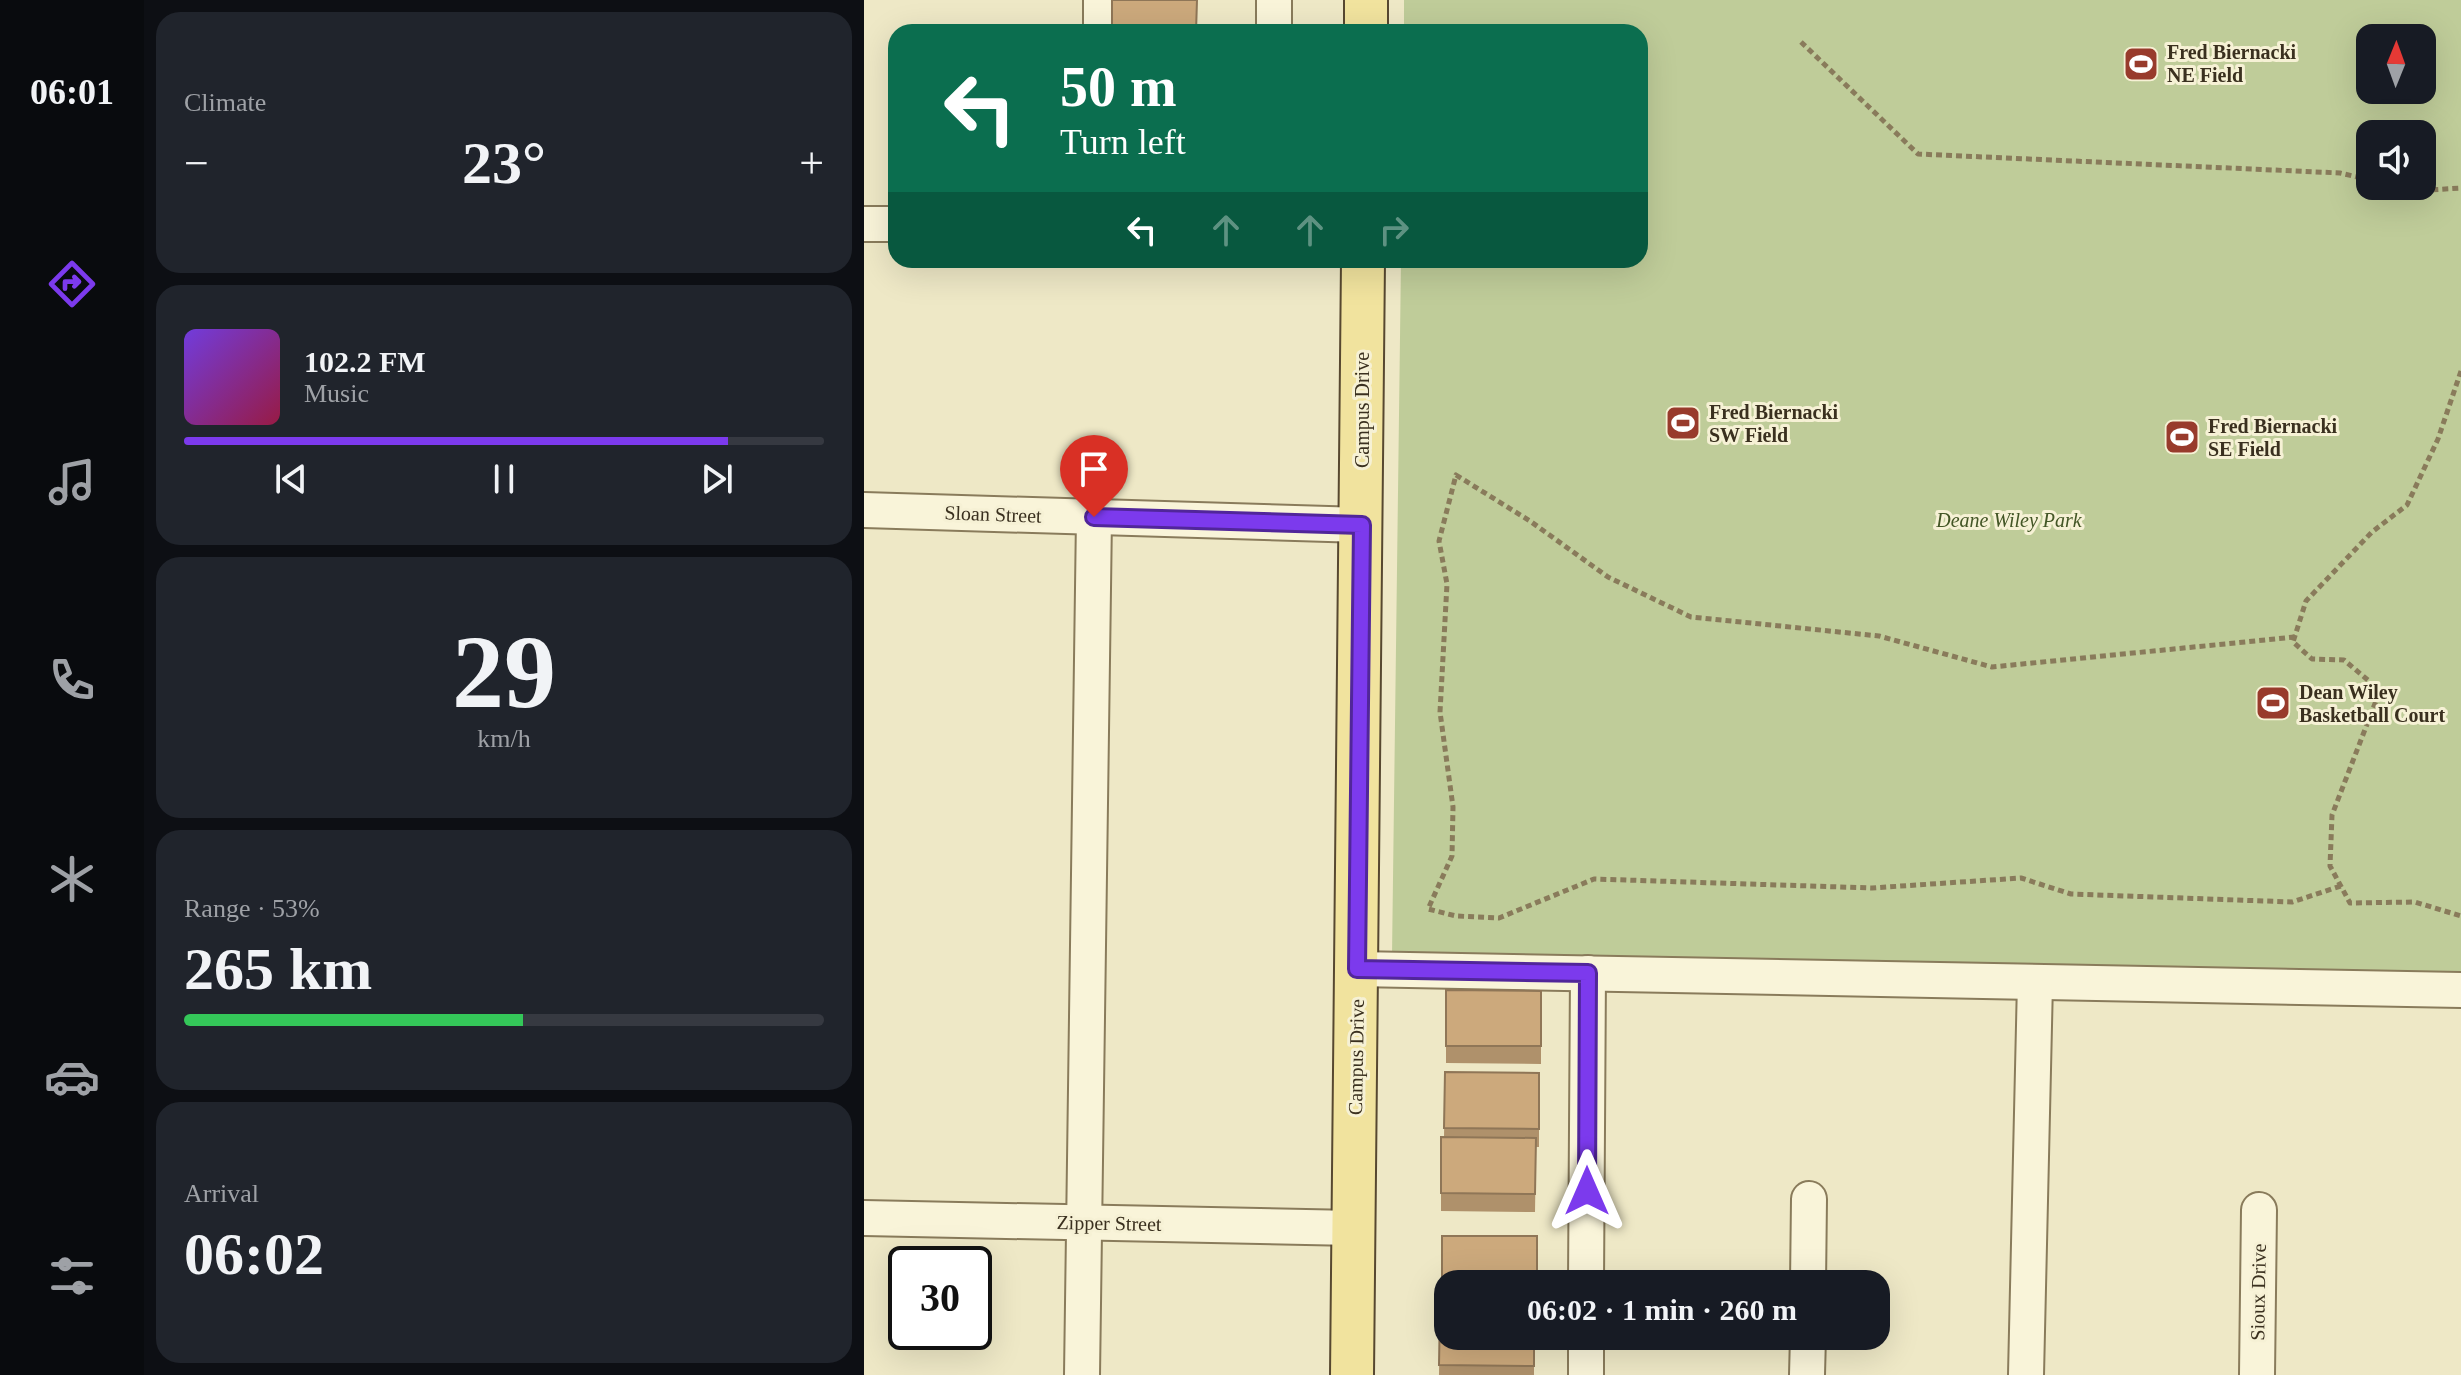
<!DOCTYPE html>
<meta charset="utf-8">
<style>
:root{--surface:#171b24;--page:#20242c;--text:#f1f3f6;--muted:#9ea1a6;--line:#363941;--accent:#7c3aed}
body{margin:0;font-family:"Times New Roman",serif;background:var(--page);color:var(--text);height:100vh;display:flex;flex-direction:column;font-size:30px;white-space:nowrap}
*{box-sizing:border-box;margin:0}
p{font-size:26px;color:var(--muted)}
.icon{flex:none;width:44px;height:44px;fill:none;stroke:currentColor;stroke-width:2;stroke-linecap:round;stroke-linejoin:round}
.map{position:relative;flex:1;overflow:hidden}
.details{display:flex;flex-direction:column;gap:12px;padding:12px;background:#0d0f14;width:720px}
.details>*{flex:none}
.banner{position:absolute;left:24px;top:24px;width:760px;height:244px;border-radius:24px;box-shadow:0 8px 32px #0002;background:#0b6e4f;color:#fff;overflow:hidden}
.needle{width:52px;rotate:1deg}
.controls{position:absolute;left:1492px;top:24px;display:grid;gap:16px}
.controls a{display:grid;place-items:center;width:80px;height:80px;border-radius:16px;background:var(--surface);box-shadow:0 8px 32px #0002;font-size:40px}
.speed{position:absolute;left:24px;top:1246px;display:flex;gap:16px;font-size:40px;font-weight:700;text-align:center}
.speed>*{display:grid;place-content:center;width:104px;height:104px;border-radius:50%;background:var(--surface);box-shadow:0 8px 32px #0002;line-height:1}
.speed .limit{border:4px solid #111;border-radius:12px;background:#fff;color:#111}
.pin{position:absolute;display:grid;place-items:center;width:68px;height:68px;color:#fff;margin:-82px -34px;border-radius:50% 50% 50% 0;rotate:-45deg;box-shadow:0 0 8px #0007}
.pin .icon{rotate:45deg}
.me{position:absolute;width:88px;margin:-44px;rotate:0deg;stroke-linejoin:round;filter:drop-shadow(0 0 6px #0008)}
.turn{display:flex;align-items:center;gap:28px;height:168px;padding:0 40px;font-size:36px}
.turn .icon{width:104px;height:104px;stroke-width:2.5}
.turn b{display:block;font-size:56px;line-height:68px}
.lanes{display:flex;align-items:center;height:76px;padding:0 40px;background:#0003;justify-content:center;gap:40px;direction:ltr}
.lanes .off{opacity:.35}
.big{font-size:60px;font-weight:700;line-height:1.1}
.details .card{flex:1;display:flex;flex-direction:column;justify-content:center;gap:12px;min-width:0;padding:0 28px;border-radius:24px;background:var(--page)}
.details .dial{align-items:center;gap:0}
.dial b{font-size:104px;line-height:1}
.song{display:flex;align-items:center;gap:24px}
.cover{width:96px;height:96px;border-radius:12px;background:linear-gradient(135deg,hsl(260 70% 55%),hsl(340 70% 35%))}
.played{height:8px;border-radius:4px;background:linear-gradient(90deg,var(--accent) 85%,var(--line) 85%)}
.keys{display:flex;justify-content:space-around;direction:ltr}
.heat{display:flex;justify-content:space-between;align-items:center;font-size:44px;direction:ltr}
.charge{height:12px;border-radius:6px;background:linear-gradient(90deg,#34c759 53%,var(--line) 0)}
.trip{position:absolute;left:570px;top:1270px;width:456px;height:80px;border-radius:24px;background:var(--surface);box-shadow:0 8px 32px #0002;font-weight:700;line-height:80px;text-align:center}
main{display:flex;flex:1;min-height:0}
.menu{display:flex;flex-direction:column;width:144px;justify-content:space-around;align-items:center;background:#090b0e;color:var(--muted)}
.menu .icon{width:56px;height:56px}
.menu .selected{color:var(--accent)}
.menu b{font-size:36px;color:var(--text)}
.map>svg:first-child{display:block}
.green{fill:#bfcc99;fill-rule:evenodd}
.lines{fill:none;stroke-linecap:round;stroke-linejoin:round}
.minor-casing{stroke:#897b5b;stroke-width:38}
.major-casing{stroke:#574830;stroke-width:46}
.path{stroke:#897b5b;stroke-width:5;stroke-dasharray:6 4;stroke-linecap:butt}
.minor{stroke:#f9f4d9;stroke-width:34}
.major{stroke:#f1e39e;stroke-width:42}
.wall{fill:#af916b}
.building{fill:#cca97c;stroke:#8f7657;stroke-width:2}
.route-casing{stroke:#51269a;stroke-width:20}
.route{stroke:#7c3aed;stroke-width:14}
.labels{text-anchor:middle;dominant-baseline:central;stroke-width:6;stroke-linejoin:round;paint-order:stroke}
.poi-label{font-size:20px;font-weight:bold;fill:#3a301f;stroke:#f6f1d5;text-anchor:start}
.street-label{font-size:20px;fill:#3a301f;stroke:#f6f1d5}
.park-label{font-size:20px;font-style:italic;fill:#435626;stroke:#f6f1d5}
</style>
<main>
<nav class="menu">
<b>06:01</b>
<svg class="icon selected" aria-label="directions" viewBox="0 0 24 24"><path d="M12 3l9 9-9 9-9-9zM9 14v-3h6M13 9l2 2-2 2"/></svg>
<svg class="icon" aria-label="music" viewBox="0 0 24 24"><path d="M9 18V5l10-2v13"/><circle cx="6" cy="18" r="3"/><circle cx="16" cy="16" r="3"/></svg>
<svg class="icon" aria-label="phone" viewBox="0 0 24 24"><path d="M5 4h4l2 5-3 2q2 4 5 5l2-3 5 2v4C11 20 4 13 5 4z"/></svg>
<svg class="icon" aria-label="climate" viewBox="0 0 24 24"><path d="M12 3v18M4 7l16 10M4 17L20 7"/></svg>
<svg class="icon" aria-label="car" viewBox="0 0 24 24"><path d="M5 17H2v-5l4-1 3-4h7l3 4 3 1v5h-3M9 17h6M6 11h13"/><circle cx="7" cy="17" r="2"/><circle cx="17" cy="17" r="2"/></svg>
<svg class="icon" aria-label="filters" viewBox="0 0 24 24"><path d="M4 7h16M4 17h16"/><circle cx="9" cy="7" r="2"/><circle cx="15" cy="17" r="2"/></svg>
</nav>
<section class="details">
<div class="card"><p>Climate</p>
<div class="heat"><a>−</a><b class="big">23°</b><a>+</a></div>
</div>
<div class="card">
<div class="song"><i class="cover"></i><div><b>102.2 FM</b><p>Music</p></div></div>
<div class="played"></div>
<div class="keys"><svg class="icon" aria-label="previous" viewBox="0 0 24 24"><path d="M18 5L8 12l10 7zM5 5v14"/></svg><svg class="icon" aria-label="pause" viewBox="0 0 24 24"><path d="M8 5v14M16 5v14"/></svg><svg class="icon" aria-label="next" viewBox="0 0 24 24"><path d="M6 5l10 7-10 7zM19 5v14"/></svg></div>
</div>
<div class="card dial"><b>29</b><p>km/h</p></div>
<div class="card"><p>Range · 53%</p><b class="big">265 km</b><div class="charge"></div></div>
<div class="card"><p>Arrival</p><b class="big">06:02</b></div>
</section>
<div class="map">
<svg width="1597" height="1375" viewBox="0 0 1597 1375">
<rect width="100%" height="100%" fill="#eee8c6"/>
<!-- green -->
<path class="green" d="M540,0H1597V983L528,956L537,260H776V32H540ZM1506,38H1558V90H1506ZM1506,134H1558V186H1506Z"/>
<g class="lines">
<defs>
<g id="minor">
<path d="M410,0V32"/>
<path d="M237,32V0"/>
<path d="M0,224H32"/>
<path d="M0,510L498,525"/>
<path d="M493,969L1597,990"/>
<path d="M0,1218L490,1228"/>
<path d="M722,1284L724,973"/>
<path d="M944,1284L945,1199"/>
<path d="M218,1375L230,517"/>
<path d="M722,1375V1336"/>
<path d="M943,1375L944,1336"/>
<path d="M1162,1375L1171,982"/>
<path d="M1393,1375L1395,1210"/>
</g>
<g id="major">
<path d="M502,32V0"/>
<path d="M488,1375L499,260"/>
</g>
</defs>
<!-- minor casing -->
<use href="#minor" class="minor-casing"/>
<!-- major casing -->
<use href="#major" class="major-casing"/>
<!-- path -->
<g class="path">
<path d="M937,42L1054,154L1476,173L1506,180"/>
<path d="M1529,186L1548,191L1597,188"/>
<path d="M1597,371L1574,439L1543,505L1508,532L1442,601L1429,642L1448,659L1480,660L1505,681L1512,701L1468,815L1466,866L1486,903L1551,902L1597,916"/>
<path d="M1431,637L1128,667L1015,636L827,617L744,577L666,521L592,475L575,541L583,584L576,712L589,807L588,856L564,909L592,916L635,918L730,879L1008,888L1157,878L1207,894L1428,902L1477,886"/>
</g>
<!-- minor -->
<use href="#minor" class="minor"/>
<!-- major -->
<use href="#major" class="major"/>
</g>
<!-- wall -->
<g class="wall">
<path d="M582,990L677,991V1064L582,1063Z"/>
<path d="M581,1072L675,1073V1147H672L671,1212L577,1211V1137L580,1138Z"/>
<path d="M578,1236L584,1284V1309H578Z"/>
<path d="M576,1310L670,1336V1375H575Z"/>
</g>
<!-- building -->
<g class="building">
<path d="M248,0H333L332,32H248Z"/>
<path d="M582,990L677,991V1046H582Z"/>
<path d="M581,1072L675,1073V1129L580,1128Z"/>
<path d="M577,1137L672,1138L671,1194L577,1193Z"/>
<path d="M578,1236H673V1284H584V1291H578Z"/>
<path d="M576,1310H584V1336H670V1366L575,1365Z"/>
</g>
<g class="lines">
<defs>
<path id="route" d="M230,517L498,525L493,969L724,973L723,1191"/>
</defs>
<!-- route casing -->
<use href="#route" class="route-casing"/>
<!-- route -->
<use href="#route" class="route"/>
</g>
<!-- icons -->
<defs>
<symbol id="stadium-square" viewBox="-11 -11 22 22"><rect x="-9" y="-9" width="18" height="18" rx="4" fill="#983b2c" stroke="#f6f1d5"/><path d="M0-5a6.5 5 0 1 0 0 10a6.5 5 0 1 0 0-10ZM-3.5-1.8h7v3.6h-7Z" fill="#fff"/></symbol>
</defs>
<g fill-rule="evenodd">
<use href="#stadium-square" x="1257" y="44" width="40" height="40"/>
<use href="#stadium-square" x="799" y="403" width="40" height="40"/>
<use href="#stadium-square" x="1298" y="417" width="40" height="40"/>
<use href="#stadium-square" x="1389" y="683" width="40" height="40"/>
</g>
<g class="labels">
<!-- poi labels -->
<g class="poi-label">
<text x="1303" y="52">Fred Biernacki<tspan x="1303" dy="23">NE Field</tspan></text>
<text x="845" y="412">Fred Biernacki<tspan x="845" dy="23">SW Field</tspan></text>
<text x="1344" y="426">Fred Biernacki<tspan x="1344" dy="23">SE Field</tspan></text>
<text x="1435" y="692">Dean Wiley<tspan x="1435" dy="23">Basketball Court</tspan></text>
</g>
<!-- street labels -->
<g class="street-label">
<text transform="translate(498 410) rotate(-90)">Campus Drive</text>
<text transform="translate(129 514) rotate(2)">Sloan Street</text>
<text transform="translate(492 1057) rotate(-89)">Campus Drive</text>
<text transform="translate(245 1223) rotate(1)">Zipper Street</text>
<text transform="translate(1394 1292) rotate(-89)">Sioux Drive</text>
</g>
<!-- park labels -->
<g class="park-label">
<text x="1145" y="520">Deane Wiley Park</text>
</g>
</g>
</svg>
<div class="controls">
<a><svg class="needle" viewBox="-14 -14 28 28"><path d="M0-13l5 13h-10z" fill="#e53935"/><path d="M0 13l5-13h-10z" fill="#9ea1a6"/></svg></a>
<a><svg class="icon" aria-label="sound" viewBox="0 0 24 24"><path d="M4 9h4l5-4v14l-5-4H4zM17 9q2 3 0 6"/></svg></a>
</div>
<div class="speed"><div class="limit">30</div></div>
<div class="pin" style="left:230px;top:517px;background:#d93025"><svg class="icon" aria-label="arrive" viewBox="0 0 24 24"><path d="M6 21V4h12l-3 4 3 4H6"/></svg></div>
<svg class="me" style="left:723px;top:1191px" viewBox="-20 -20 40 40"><path d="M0-17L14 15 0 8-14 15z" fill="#7c3aed" stroke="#fff" stroke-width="4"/></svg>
<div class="trip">06:02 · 1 min · 260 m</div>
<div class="banner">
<div class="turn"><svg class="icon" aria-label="left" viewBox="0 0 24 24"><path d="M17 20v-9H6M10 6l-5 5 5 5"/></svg><div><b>50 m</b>Turn left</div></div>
<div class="lanes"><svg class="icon" aria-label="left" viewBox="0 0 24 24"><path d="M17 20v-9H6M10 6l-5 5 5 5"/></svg><svg class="icon off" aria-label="ahead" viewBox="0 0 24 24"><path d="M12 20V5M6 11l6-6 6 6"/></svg><svg class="icon off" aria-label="ahead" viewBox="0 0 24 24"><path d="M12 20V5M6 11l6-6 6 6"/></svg><svg class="icon off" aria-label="right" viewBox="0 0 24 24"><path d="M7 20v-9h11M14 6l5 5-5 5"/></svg></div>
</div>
</div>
</main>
